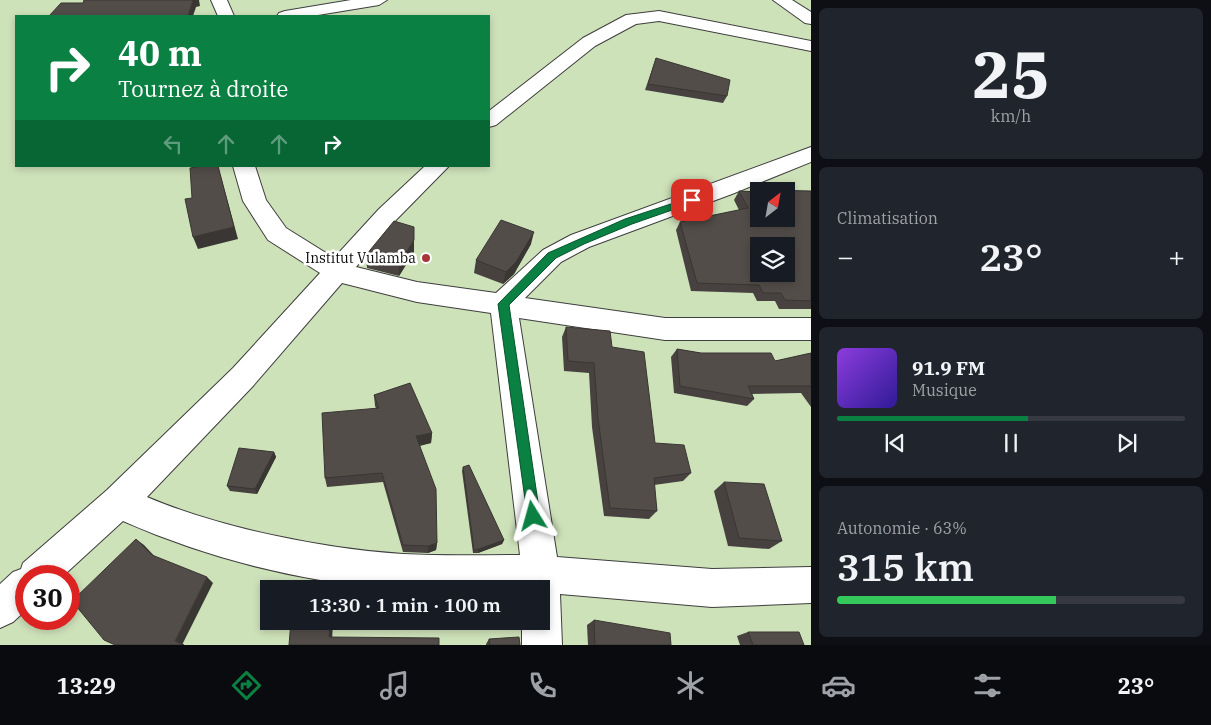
<!DOCTYPE html>
<html lang="fr">
<meta charset="utf-8">
<style>
:root{--surface:#171b24;--page:#20242c;--text:#f1f3f6;--muted:#9ea1a6;--line:#363941;--accent:#0b8043}
body{margin:0;font-family:"IBM Plex Serif",serif;background:var(--page);color:var(--text);height:100vh;display:flex;flex-direction:column;font-size:19px;white-space:nowrap}
*{box-sizing:border-box;margin:0}
p{font-size:16px;color:var(--muted)}
.icon{flex:none;width:28px;height:28px;fill:none;stroke:currentColor;stroke-width:2;stroke-linecap:round;stroke-linejoin:round}
.map{position:relative;flex:1;overflow:hidden}
.side{display:flex;flex-direction:column;gap:8px;padding:8px;background:#0d0f14;width:400px}
.side>*{flex:none}
.banner{position:absolute;left:15px;top:15px;width:475px;height:152px;border-radius:0px;box-shadow:0 2px 8px #0003;background:#0b8043;color:#fff;overflow:hidden}
.needle{width:32px;rotate:31deg}
.controls{position:absolute;left:750px;top:182px;display:grid;gap:10px}
.controls a{display:grid;place-items:center;width:45px;height:45px;border-radius:0px;background:var(--surface);box-shadow:0 2px 8px #0003;font-size:25px}
.speed{position:absolute;left:15px;top:565px;display:flex;gap:10px;font-size:25px;font-weight:700;text-align:center}
.speed>*{display:grid;place-content:center;width:65px;height:65px;border-radius:50%;background:var(--surface);box-shadow:0 2px 8px #0003;line-height:1}
.speed .limit{border:8px solid #d22;background:#fff;color:#111}
.pin{position:absolute;display:grid;place-items:center;width:42px;height:42px;color:#fff;margin:-21px;border-radius:10px;box-shadow:0 2px 8px #0006}
.me{position:absolute;width:55px;margin:-28px;rotate:352deg;stroke-linejoin:round;filter:drop-shadow(0 0 4px #0008)}
.turn{display:flex;align-items:center;gap:18px;height:105px;padding:0 20px;font-size:22px}
.turn .icon{width:65px;height:65px;stroke-width:2.5}
.turn b{display:block;font-size:35px;line-height:42px}
.lanes{display:flex;align-items:center;height:48px;padding:0 20px;background:#0003;justify-content:center;gap:25px;direction:ltr}
.lanes .off{opacity:.35}
.big{font-size:38px;font-weight:600;line-height:1.1}
.side .card{flex:1;display:flex;flex-direction:column;justify-content:center;gap:8px;min-width:0;padding:0 18px;border-radius:8px;background:var(--page)}
.side .dial{align-items:center;gap:0}
.dial b{font-size:65px;line-height:1}
.song{display:flex;align-items:center;gap:15px}
.cover{width:60px;height:60px;border-radius:8px;background:linear-gradient(135deg,hsl(270 70% 55%),hsl(250 70% 35%))}
.played{height:5px;border-radius:2px;background:linear-gradient(90deg,var(--accent) 55%,var(--line) 55%)}
.keys{display:flex;justify-content:space-around;direction:ltr}
.heat{display:flex;justify-content:space-between;align-items:center;font-size:28px;direction:ltr}
.charge{height:8px;border-radius:4px;background:linear-gradient(90deg,#34c759 63%,var(--line) 0)}
.trip{position:absolute;left:260px;top:580px;width:290px;height:50px;border-radius:0px;background:var(--surface);box-shadow:0 2px 8px #0003;font-weight:600;line-height:50px;text-align:center}
.tabs{display:flex;height:80px;justify-content:space-around;align-items:center;background:#090b0e;color:var(--muted)}
.tabs .icon{width:35px;height:35px}
.tabs .current{color:var(--accent)}
.tabs b{font-size:22px;color:var(--text)}
main{display:flex;flex:1;min-height:0}
.map>svg:first-child{display:block}
.green{fill:#cee2ba;fill-rule:evenodd}
.lines{fill:none;stroke-linecap:round;stroke-linejoin:round}
.minor-casing{stroke:#3e3e3e;stroke-width:2}
.minor{fill:#fff;fill-rule:evenodd}
.wall{fill:#47423f}
.shaded-wall{fill:#393633}
.building{fill:#524d49;stroke:#393633;fill-rule:evenodd}
.route{fill:#0b8043;stroke:#07532c}
.poi-dot{fill:#a93539;stroke:#fff;stroke-width:2}
.labels{text-anchor:middle;dominant-baseline:central;stroke-width:5;stroke-linejoin:round;paint-order:stroke}
.poi-label{font-size:14px;fill:#0b0b0b;stroke:#fff;text-anchor:end}
</style>
<main>
<div class="map">
<svg width="811" height="645" viewBox="0 0 811 645">
<rect width="100%" height="100%" fill="#fdf9ec"/>
<!-- green -->
<path class="green" d="M0,0H811V645H0ZM16,16H489V166H16ZM759,191H786V219H759ZM759,246H786V274H759ZM26,576H69V619H26ZM269,589H541V621H269Z"/>
<g class="lines">
<defs>
<g id="minor">
<path d="M211,0H227L234,16H218Z"/>
<path d="M351,0H387L379,5L312,16H277L279,13L285,11Z"/>
<path d="M773,0H792L811,12V24L805,23Z"/>
<path d="M659,11L811,41V51L659,21L636,24L595,46L496,125L489,127V111L583,38L626,15Z"/>
<path d="M811,147V162L732,194L589,247L561,262L525,298L665,318H811V340H665L519,318L557,557L712,569L811,567V603L712,607L560,594L562,645H522V621H541V589C492,589 438,593 390,589C299,581 207,558 123,521L63,576H26V610L13,622L0,628V584L13,572L21,569L23,563L107,490L233,368L320,273L268,240L243,201L233,166H255L266,200L286,228L334,258L379,209L425,166H449L395,221L356,267L417,282L496,293L543,250L571,235ZM342,283L417,302L491,313L520,555C481,555 442,556 403,554C324,549 220,528 147,497L253,386Z"/>
</g>
</defs>
<!-- minor casing -->
<use href="#minor" class="minor-casing"/>
<!-- minor -->
<use href="#minor" class="minor"/>
</g>
<!-- wall -->
<g class="wall">
<path d="M656,58L727,96L723,103L645,90Z"/>
<path d="M760,190L811,191V309H779L775,301H757L753,293L691,291L676,230L680,222L739,210L734,200L739,191H786H759Z"/>
<path d="M531,244L514,274L503,284L474,273L476,260Z"/>
<path d="M414,252L399,276L367,268L366,255Z"/>
<path d="M566,327L612,347L655,443L691,473L683,481L654,485L657,511L649,519L604,516L592,427L589,373L564,371L562,337Z"/>
<path d="M677,349L701,353L775,361L811,353V407L801,393L752,394L754,399L747,406L674,393L671,357Z"/>
<path d="M374,395L432,433L431,443L420,446L437,543L436,550L428,553L403,552L383,482L327,487L325,478L376,408L375,406Z"/>
<path d="M274,452L276,457L257,494L230,491L227,486Z"/>
<path d="M463,467L504,540L502,544L478,553H473L462,471Z"/>
<path d="M724,482L782,541L769,549L728,546L714,491Z"/>
<path d="M594,620L671,645H588L587,625Z"/>
<path d="M748,632L804,645H740L737,636Z"/>
<path d="M489,639L520,645H486V644Z"/>
</g>
<!-- shaded-wall -->
<g class="shaded-wall">
<path d="M193,0H199L200,6L196,7L193,16H188Z"/>
<path d="M218,166L238,239L198,249L193,237Z"/>
<path d="M534,232L531,244L514,274L503,284L506,272Z"/>
<path d="M414,240V252L399,276V263Z"/>
<path d="M432,433L431,443L416,446V436Z"/>
<path d="M274,452L276,457L257,494L255,489Z"/>
<path d="M136,539L144,545L159,561L152,555Z"/>
<path d="M504,540L502,544L478,553L479,549Z"/>
<path d="M437,543L436,550L428,553V546Z"/>
<path d="M207,577L213,583L182,645L175,641Z"/>
<path d="M330,621H333L332,641L329,637Z"/>
</g>
<!-- building -->
<g class="building">
<path d="M84,0H193L188,16H49L61,3H83Z"/>
<path d="M656,58L730,80L727,96L648,84Z"/>
<path d="M202,166H218L234,227L193,237L185,199L192,198L190,168Z"/>
<path d="M760,190L811,191V301L785,300L781,293H763L759,285L697,283L680,222L748,208L739,191L759,192V219H786V191H761ZM759,246H786V274H759Z"/>
<path d="M501,220L534,232L516,262L506,272L476,260Z"/>
<path d="M394,221L414,227V240L399,263L366,255Z"/>
<path d="M566,327L610,331L612,347L644,352L655,443L684,445L691,473L654,478L657,511L610,508L598,418L594,363L568,361Z"/>
<path d="M677,349L701,353H771L775,361L811,353V388L810,386H748L754,399L680,386Z"/>
<path d="M410,383L432,433L416,436L436,489L437,543L428,546L403,545L382,473L325,478L322,413L379,408L374,395Z"/>
<path d="M239,448L274,452L255,489L227,486Z"/>
<path d="M469,465L504,540L479,549L474,550L463,467Z"/>
<path d="M724,482L764,484L782,541L739,538Z"/>
<path d="M136,539L152,555L207,577L175,641L184,645H115L104,640L72,601Z"/>
<path d="M594,620L670,633L671,645H595Z"/>
<path d="M291,621H330L329,637L439,638V645H289Z"/>
<path d="M748,632H799L804,645H753Z"/>
<path d="M519,637L520,645H490L489,639Z"/>
</g>
<!-- route -->
<path class="route" d="M692,197L695,198V202L632,224L584,244L556,258L509,305L540,516L538,521L533,523L528,521L498,304L548,253L625,219Z"/>
<!-- markers -->
<circle class="poi-dot" cx="426" cy="258" r="5"/>
<g class="labels">
<!-- poi labels -->
<g class="poi-label">
<text x="416" y="258">Institut Vulamba</text>
</g>
</g>
</svg>
<div class="controls">
<a><svg class="needle" viewBox="-14 -14 28 28"><path d="M0-13l5 13h-10z" fill="#e53935"/><path d="M0 13l5-13h-10z" fill="#9ea1a6"/></svg></a>
<a><svg class="icon" aria-label="layers" viewBox="0 0 24 24"><path d="M12 4l9 5-9 5-9-5zM3 14l9 5 9-5"/></svg></a>
</div>
<div class="speed"><div class="limit">30</div></div>
<div class="pin" style="left:692px;top:200px;background:#d93025"><svg class="icon" aria-label="arrive" viewBox="0 0 24 24"><path d="M6 21V4h12l-3 4 3 4H6"/></svg></div>
<svg class="me" style="left:533px;top:516px" viewBox="-20 -20 40 40"><path d="M0-17L14 15 0 8-14 15z" fill="#0b8043" stroke="#fff" stroke-width="4"/></svg>
<div class="trip">13:30 · 1 min · 100 m</div>
<div class="banner">
<div class="turn"><svg class="icon" aria-label="right" viewBox="0 0 24 24"><path d="M7 20v-9h11M14 6l5 5-5 5"/></svg><div><b>40 m</b>Tournez à droite</div></div>
<div class="lanes"><svg class="icon off" aria-label="left" viewBox="0 0 24 24"><path d="M17 20v-9H6M10 6l-5 5 5 5"/></svg><svg class="icon off" aria-label="ahead" viewBox="0 0 24 24"><path d="M12 20V5M6 11l6-6 6 6"/></svg><svg class="icon off" aria-label="ahead" viewBox="0 0 24 24"><path d="M12 20V5M6 11l6-6 6 6"/></svg><svg class="icon" aria-label="right" viewBox="0 0 24 24"><path d="M7 20v-9h11M14 6l5 5-5 5"/></svg></div>
</div>
</div>
<section class="side">
<div class="card dial"><b>25</b><p>km/h</p></div>
<div class="card"><p>Climatisation</p>
<div class="heat"><a>−</a><b class="big">23°</b><a>+</a></div>
</div>
<div class="card">
<div class="song"><i class="cover"></i><div><b>91.9 FM</b><p>Musique</p></div></div>
<div class="played"></div>
<div class="keys"><svg class="icon" aria-label="previous" viewBox="0 0 24 24"><path d="M18 5L8 12l10 7zM5 5v14"/></svg><svg class="icon" aria-label="pause" viewBox="0 0 24 24"><path d="M8 5v14M16 5v14"/></svg><svg class="icon" aria-label="next" viewBox="0 0 24 24"><path d="M6 5l10 7-10 7zM19 5v14"/></svg></div>
</div>
<div class="card"><p>Autonomie · 63%</p><b class="big">315 km</b><div class="charge"></div></div>
</section>
</main>
<nav class="tabs">
<b>13:29</b>
<svg class="icon current" aria-label="directions" viewBox="0 0 24 24"><path d="M12 3l9 9-9 9-9-9zM9 14v-3h6M13 9l2 2-2 2"/></svg>
<svg class="icon" aria-label="music" viewBox="0 0 24 24"><path d="M9 18V5l10-2v13"/><circle cx="6" cy="18" r="3"/><circle cx="16" cy="16" r="3"/></svg>
<svg class="icon" aria-label="phone" viewBox="0 0 24 24"><path d="M5 4h4l2 5-3 2q2 4 5 5l2-3 5 2v4C11 20 4 13 5 4z"/></svg>
<svg class="icon" aria-label="climate" viewBox="0 0 24 24"><path d="M12 3v18M4 7l16 10M4 17L20 7"/></svg>
<svg class="icon" aria-label="car" viewBox="0 0 24 24"><path d="M5 17H2v-5l4-1 3-4h7l3 4 3 1v5h-3M9 17h6M6 11h13"/><circle cx="7" cy="17" r="2"/><circle cx="17" cy="17" r="2"/></svg>
<svg class="icon" aria-label="filters" viewBox="0 0 24 24"><path d="M4 7h16M4 17h16"/><circle cx="9" cy="7" r="2"/><circle cx="15" cy="17" r="2"/></svg>
<b>23°</b>
</nav>
